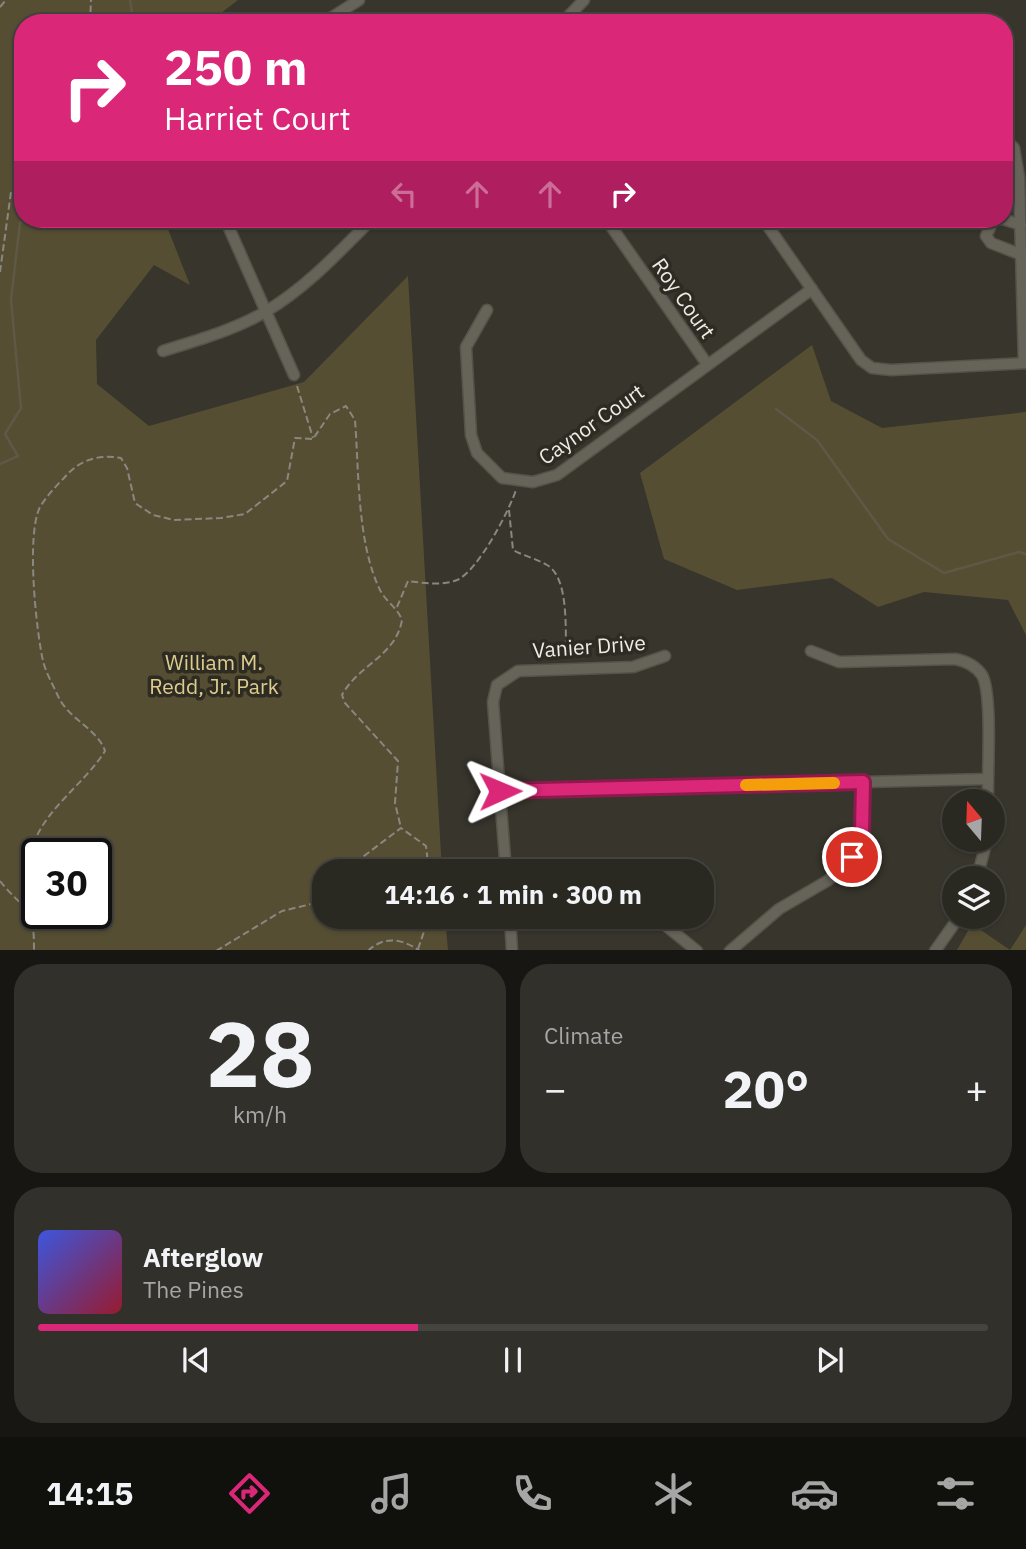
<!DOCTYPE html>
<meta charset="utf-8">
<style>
:root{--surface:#292821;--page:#31302a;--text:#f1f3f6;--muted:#a5a6a5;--line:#45443f;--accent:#db2777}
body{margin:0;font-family:"IBM Plex Sans",sans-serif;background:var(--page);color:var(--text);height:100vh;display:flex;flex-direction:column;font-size:26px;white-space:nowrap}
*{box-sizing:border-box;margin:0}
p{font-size:23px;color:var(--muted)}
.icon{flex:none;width:38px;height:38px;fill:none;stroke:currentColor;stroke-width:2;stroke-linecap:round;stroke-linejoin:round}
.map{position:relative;height:950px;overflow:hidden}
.side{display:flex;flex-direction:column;gap:14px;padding:14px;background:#171612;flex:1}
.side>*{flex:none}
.hud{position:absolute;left:14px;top:14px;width:999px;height:214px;border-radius:28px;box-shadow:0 2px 5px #0004,0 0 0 2px var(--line);background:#db2777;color:#fff;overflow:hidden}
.needle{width:46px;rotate:341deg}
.tools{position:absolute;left:942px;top:789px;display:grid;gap:14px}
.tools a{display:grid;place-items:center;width:63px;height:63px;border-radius:50%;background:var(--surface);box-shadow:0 2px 5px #0004,0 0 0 2px var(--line);font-size:35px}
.speed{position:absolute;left:21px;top:838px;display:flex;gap:14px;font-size:35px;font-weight:700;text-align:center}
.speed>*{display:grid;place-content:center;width:91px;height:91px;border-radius:50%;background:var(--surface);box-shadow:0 2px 5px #0004,0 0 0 2px var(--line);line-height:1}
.speed .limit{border:4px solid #111;border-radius:10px;background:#fff;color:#111}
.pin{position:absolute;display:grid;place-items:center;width:60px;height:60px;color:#fff;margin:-30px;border:4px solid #fff;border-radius:50%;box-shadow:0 2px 7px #0007}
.me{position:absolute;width:77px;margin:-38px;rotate:89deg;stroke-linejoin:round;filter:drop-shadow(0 0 5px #0008)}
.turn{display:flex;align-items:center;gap:24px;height:147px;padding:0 35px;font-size:32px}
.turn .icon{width:91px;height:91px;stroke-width:2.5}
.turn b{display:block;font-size:49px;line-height:60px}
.lanes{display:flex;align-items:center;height:66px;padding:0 35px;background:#0003;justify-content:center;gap:35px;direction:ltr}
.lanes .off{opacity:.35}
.big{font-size:52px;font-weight:800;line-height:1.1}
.side .tile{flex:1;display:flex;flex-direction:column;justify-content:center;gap:10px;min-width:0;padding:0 24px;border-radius:28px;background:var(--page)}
.side .dial{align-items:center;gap:0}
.dial b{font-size:91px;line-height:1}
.song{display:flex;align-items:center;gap:21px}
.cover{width:84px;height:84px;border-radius:10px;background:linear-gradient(135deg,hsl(230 70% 55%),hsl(350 70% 35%))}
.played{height:7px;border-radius:4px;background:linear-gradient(90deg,var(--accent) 40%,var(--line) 40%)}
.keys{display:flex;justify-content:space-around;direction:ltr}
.heat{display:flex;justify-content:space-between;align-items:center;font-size:38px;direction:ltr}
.side .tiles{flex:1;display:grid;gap:14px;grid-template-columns:1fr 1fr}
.tile:last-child{grid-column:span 2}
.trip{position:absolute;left:312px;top:859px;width:402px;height:70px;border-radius:28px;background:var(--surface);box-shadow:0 2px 5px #0004,0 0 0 2px var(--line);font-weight:800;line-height:70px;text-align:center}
.tab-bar{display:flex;height:112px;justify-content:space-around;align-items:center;background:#10100d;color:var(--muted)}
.tab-bar .icon{width:49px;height:49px}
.tab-bar .selected{color:var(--accent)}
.tab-bar b{font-size:32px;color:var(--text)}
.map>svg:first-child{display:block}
.green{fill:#564e33;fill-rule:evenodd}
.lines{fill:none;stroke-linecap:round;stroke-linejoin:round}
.stream{stroke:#5e5846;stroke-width:2.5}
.minor-casing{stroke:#55524b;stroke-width:13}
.path{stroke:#898780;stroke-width:2;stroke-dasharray:7 3.5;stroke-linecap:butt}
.minor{stroke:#666359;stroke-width:10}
.route-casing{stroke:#8e194d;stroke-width:18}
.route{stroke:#db2777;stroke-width:12}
.slow{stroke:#f59e0b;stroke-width:12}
.labels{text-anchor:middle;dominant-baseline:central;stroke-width:7;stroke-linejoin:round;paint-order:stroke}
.street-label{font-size:21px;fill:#edece6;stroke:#2d2b22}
.park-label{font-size:21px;fill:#ddcc8e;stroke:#2d2b22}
</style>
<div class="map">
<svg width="1026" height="951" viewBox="0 0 1026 951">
<rect width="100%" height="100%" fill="#37352c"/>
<!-- green -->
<g class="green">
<path d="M0,0H238L208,23H23V219H164L190,285L154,265L96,340L97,384L149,426L304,382L408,276L442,871L324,872V917H445L448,950H0ZM37,854H96V914H37Z"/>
<path d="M812,345L831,401L882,428L1026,412V635L1008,600L924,592L878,607L832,578L737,590L664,559L640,473Z"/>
<path d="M972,924L1010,950L1026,925V950H957Z"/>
</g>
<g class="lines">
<!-- stream -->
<g class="stream">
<path d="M130,0L134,23"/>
<path d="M776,409L817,440L888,539L944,573L1019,552L1026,554"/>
<path d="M0,464L18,456L5,434L21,408L11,300L20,223L24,219"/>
</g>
<defs>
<g id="minor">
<path d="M323,23L359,0"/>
<path d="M562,23L584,0"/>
<path d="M1004,139L1014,148L1019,177L1024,363"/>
<path d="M225,219L294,375"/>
<path d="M606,219L707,364"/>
<path d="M763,219L861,360L872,368L891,370L1026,363"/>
<path d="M1021,225L1003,219L993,221L986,236L991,243L1022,255"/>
<path d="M487,310L466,347L471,435L477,453L502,478L533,482L557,475L812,289"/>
<path d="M163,351C198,340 234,330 265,312C306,288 339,252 372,219"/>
<path d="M811,651L839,662L955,659C966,661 975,665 982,675C993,695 987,775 988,802"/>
<path d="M500,791L987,779"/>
<path d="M506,872L493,702L497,685L518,671L633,667L665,656"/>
<path d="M977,878L987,840"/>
<path d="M510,917L512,951"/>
<path d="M643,919L665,925L697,951"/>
<path d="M730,951L779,909L827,881L846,866L862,831L863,782"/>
<path d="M935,951L959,917"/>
</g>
</defs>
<!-- minor casing -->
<use href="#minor" class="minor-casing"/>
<!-- path -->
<g class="path">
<path d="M0,7L6,0"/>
<path d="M90,23L91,0"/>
<path d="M0,272L11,192L23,173"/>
<path d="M297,386L313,438"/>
<path d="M509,510L513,550C524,556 537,559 547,565C570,578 565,635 566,658"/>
<path d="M397,607L408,581C424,583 442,586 457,580C478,571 509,511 516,490"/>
<path d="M350,872L360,859L401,828L426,846L429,872"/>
<path d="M0,881C27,915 34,901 34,951"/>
<path d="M26,907C28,889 27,869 31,852C41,811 84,785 105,751C98,729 68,719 58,696C53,685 46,673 43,661C36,629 26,535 40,507C46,497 56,486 64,478C79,460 98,454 121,458L127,468L135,503L153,515L174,520L221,518L245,514L287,481L295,438L313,439L330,414L346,406L355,420C359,472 357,543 380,590C386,602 397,607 402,620C396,656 358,665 342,695L345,703L398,761L395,803L401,828"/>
<path d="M418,949L429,917"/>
<path d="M216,951L282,911L324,901"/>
<path d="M368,951C384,935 403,939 420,951"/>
</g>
<!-- minor -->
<use href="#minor" class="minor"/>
</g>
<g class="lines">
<defs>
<path id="route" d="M500,791L863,782L862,831L852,857"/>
</defs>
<!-- route casing -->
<use href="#route" class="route-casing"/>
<!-- route -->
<use href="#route" class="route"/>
<!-- slow -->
<path class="slow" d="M746,785L834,783"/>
</g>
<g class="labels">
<!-- street labels -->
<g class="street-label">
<text transform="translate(684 298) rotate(55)">Roy Court</text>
<text transform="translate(591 424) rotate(-35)">Caynor Court</text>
<text transform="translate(589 646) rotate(-4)">Vanier Drive</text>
</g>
<!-- park labels -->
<g class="park-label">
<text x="214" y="662">William M.<tspan x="214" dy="24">Redd, Jr. Park</tspan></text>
</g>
</g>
</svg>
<div class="tools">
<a><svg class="needle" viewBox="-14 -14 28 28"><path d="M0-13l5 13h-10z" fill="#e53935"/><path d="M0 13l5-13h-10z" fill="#a5a6a5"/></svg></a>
<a><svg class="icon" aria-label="layers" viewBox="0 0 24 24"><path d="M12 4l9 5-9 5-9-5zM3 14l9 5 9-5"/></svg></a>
</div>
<div class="speed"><div class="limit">30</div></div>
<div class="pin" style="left:852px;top:857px;background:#d93025"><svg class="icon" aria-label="arrive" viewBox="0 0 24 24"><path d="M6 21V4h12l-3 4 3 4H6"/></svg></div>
<svg class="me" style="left:500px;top:791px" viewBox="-20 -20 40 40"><path d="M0-17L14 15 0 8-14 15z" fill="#db2777" stroke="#fff" stroke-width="4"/></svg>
<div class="trip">14:16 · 1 min · 300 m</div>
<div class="hud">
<div class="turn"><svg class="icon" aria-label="right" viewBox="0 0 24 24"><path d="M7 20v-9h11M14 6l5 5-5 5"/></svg><div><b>250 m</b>Harriet Court</div></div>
<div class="lanes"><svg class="icon off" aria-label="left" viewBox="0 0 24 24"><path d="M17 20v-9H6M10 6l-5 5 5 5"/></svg><svg class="icon off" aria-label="ahead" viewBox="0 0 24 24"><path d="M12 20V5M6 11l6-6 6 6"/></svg><svg class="icon off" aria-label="ahead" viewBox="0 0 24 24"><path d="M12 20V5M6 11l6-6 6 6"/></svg><svg class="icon" aria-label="right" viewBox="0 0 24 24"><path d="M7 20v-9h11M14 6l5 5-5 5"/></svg></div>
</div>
</div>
<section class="side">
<div class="tiles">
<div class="tile dial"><b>28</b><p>km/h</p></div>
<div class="tile"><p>Climate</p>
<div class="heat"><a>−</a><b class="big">20°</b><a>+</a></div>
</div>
<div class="tile">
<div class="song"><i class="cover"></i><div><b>Afterglow</b><p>The Pines</p></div></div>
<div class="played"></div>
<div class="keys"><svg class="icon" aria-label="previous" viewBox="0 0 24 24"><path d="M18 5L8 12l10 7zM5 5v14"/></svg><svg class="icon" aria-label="pause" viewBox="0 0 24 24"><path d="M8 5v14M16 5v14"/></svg><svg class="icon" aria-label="next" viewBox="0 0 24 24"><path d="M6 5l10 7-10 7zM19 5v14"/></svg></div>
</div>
</div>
</section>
<nav class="tab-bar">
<b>14:15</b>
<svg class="icon selected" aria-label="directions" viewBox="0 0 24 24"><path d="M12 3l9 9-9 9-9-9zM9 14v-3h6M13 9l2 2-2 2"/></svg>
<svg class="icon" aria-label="music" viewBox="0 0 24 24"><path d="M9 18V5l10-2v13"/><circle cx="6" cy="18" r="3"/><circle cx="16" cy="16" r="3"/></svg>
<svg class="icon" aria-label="phone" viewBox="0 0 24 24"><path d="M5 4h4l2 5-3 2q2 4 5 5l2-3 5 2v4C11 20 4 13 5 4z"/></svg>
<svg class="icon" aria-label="climate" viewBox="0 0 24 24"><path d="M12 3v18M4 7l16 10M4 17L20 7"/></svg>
<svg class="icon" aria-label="car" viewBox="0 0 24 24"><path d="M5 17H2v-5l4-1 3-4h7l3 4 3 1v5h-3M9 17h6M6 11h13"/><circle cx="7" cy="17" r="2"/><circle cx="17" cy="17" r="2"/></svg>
<svg class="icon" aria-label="filters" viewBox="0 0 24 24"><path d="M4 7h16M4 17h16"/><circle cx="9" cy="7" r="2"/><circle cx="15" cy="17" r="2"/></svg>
</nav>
